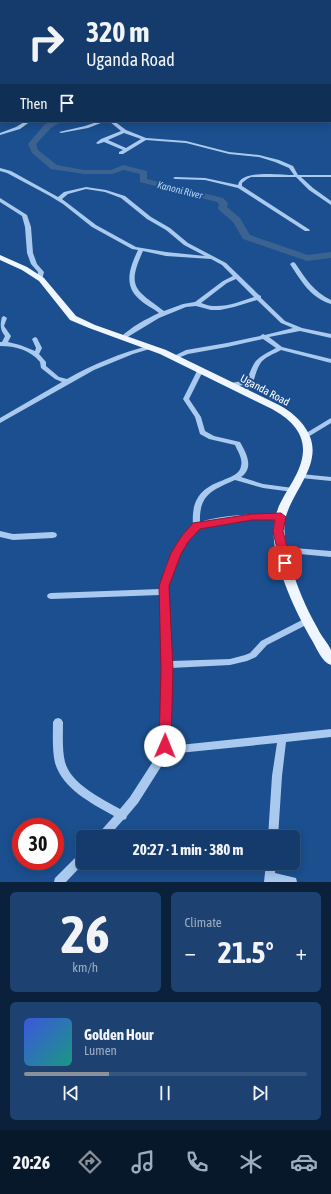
<!DOCTYPE html>
<meta charset="utf-8">
<style>
:root{--surface:#143b6b;--page:#1d4271;--text:#f1f3f6;--muted:#9dadc1;--line:#33557e;--accent:#8c9099}
body{margin:0;font-family:"Asap Condensed",sans-serif;background:var(--page);color:var(--text);height:100vh;display:flex;flex-direction:column;font-size:15px;white-space:nowrap}
*{box-sizing:border-box;margin:0}
p{font-size:13px;color:var(--muted)}
.icon{flex:none;width:22px;height:22px;fill:none;stroke:currentColor;stroke-width:2;stroke-linecap:round;stroke-linejoin:round}
.map{position:relative;height:882px;overflow:hidden}
.panel{display:flex;flex-direction:column;gap:10px;padding:10px;background:#0b203b;flex:1}
.panel>*{flex:none}
.hud{position:absolute;left:0px;top:0px;width:331px;height:122px;box-shadow:0 2px 10px #0003,0 0 0 1px var(--line);background:#143b6b;color:var(--text);overflow:hidden}
.speed{position:absolute;left:12px;top:818px;display:flex;gap:8px;font-size:20px;font-weight:700;text-align:center}
.speed>*{display:grid;place-content:center;width:52px;height:52px;border-radius:50%;background:var(--surface);box-shadow:0 2px 10px #0003,0 0 0 1px var(--line);line-height:1}
.speed .limit{border:6px solid #d22;background:#fff;color:#111}
.pin{position:absolute;display:grid;place-items:center;width:34px;height:34px;color:#fff;margin:-17px;border-radius:8px;box-shadow:0 2px 6px #0006}
.me{position:absolute;width:44px;margin:-22px;rotate:1deg;stroke-linejoin:round;filter:drop-shadow(0 0 3px #0008)}
.turn{display:flex;align-items:center;gap:14px;height:84px;padding:0 20px;font-size:18px}
.turn .icon{width:52px;height:52px;stroke-width:2.5}
.turn b{display:block;font-size:28px;line-height:34px}
.then{display:flex;align-items:center;height:38px;padding:0 20px;background:#0003;gap:8px;font-size:15px}
.big{font-size:30px;font-weight:700;line-height:1.1}
.panel .widget{flex:1;display:flex;flex-direction:column;justify-content:center;gap:6px;min-width:0;padding:0 14px;border-radius:6px;background:var(--page)}
.panel .dial{align-items:center;gap:0}
.dial b{font-size:52px;line-height:1}
.song{display:flex;align-items:center;gap:12px}
.cover{width:48px;height:48px;border-radius:6px;background:linear-gradient(135deg,hsl(230 70% 55%),hsl(170 70% 35%))}
.played{height:4px;border-radius:2px;background:linear-gradient(90deg,var(--accent) 30%,var(--line) 30%)}
.keys{display:flex;justify-content:space-around;direction:ltr}
.heat{display:flex;justify-content:space-between;align-items:center;font-size:22px;direction:ltr}
.panel .tiles{flex:1;display:grid;gap:10px;grid-template-columns:1fr 1fr}
.widget:last-child{grid-column:span 2}
.trip{position:absolute;left:76px;top:830px;width:224px;height:40px;border-radius:6px;background:var(--surface);box-shadow:0 2px 10px #0003,0 0 0 1px var(--line);font-weight:700;line-height:40px;text-align:center}
.tabs{display:flex;height:64px;justify-content:space-around;align-items:center;background:#08182b;color:var(--muted)}
.tabs .icon{width:28px;height:28px}
.tabs .selected{color:var(--accent)}
.tabs b{font-size:18px;color:var(--text)}
.map>svg:first-child{display:block}
.lines{fill:none;stroke-linecap:round;stroke-linejoin:round}
.river{fill:#3c6290;fill-rule:evenodd}
.minor{fill:#a9c9ee;fill-rule:evenodd}
.major{fill:#f0f6ff;fill-rule:evenodd}
.route{fill:#e11d48;stroke:#92132f}
.labels{text-anchor:middle;dominant-baseline:central;stroke-width:4;stroke-linejoin:round;paint-order:stroke}
.far-water-label{font-size:10px;font-style:italic;fill:#b5d3f5;stroke:#1b4f8f}
.street-label{font-size:11px;fill:#fff;stroke:#1b4f8f}
</style>
<div class="map">
<svg width="331" height="882" viewBox="0 0 331 882">
<rect width="100%" height="100%" fill="#1b4f8f"/>
<g class="lines">
<!-- river -->
<g class="river">
<rect x="0" y="102" width="1" height="4"/>
<path d="M52,121H62L51,128L36,144L38,150L57,165L84,170H111L123,165L147,171V179L223,198L228,203L227,207L240,218L250,235L308,255L331,252V258L307,261L243,239L233,222L219,210L218,208L219,204L217,202L140,182V174L124,170L112,174H84L51,169L32,153L28,144L45,124Z"/>
</g>
<!-- minor -->
<g class="minor">
<path d="M83,0H87L88,1H84Z"/>
<rect x="232" y="0" width="4" height="1"/>
<rect x="330" y="14" width="1" height="2"/>
<rect x="330" y="28" width="1" height="3"/>
<rect x="0" y="32" width="1" height="2"/>
<rect x="330" y="46" width="1" height="2"/>
<rect x="330" y="54" width="1" height="2"/>
<rect x="0" y="66" width="1" height="2"/>
<rect x="330" y="111" width="1" height="2"/>
<path d="M26,121H31L20,129L0,135V133L16,127Z"/>
<path d="M100,121H106L88,128L61,133L59,132L85,126Z"/>
<path d="M109,121H114L126,130L146,138L186,141L229,152L259,155L279,160L293,166L298,175H331V177H301L313,188L331,201V205L309,190L296,177H251L247,179L242,183V186L310,230L309,231H305L238,188L205,180L175,179L173,178L175,177L205,178L238,185C241,169 280,175 294,175L289,168L275,162L259,157L229,154L186,143L146,140L123,154H119V152L123,150L104,142L98,144L96,143L101,139L121,131ZM124,133L141,139L126,148L108,140Z"/>
<path d="M0,168L11,171L58,197L64,192L86,187L106,190L125,196L151,217L170,228L188,243L226,263L259,295L261,296V298L285,321L302,328L331,334V338L300,331L269,337L282,347L331,359V363L281,350C274,354 264,357 260,364C254,373 255,388 243,393L240,391L244,385L231,387L228,385L231,383L247,380C255,359 255,359 276,348L263,339L227,347L188,354L173,360L170,358L186,350L227,343L260,336L263,334L265,335L293,328L281,323L257,300L234,307L220,310H211L196,306L186,307L159,318L126,338H122L121,337C131,327 146,319 159,313C153,308 145,305 139,299C123,285 130,267 138,250L132,249L92,227L63,204L50,196L7,173L0,171ZM86,189L105,192L121,198L147,219L166,230L184,245L205,256L166,252L136,247L96,225L62,199L68,194ZM143,251L166,256L211,259L222,265L233,276L223,281L195,302L183,304L164,311C136,290 126,288 143,251ZM236,279L254,297C241,301 228,307 213,306C209,306 205,304 201,303L227,283Z"/>
<path d="M0,198L27,215L31,227L33,253L37,264L44,272L42,280L40,281L37,279L38,272L31,264L27,253L25,227L22,216L0,202Z"/>
<path d="M293,262L295,263C305,278 314,292 331,300V304C311,298 301,281 290,264Z"/>
<path d="M4,316L7,318L4,326L11,336L8,342L20,345L35,351L36,348L32,339L35,337L37,338L42,348L39,354L46,362V366L59,377L67,379C93,364 121,353 151,345L154,347L153,348L133,354L94,370L0,423V418L62,382L55,379L41,368L40,362C30,350 16,346 0,346V342H2L5,336C0,330 0,324 2,317Z"/>
<path d="M200,369L203,371L189,399L201,417L205,431L214,436L240,442C247,454 254,468 241,477L263,484L293,488L297,490L293,492L263,488L235,480C213,490 199,494 200,522C226,514 254,514 281,514L284,515L285,517L284,519L281,520C259,520 223,518 202,526C184,534 170,573 168,591C168,599 169,608 169,616C170,631 170,646 171,661L230,659L245,655L250,653L261,641L304,619L307,618L310,619L311,621L310,623L267,645L256,657L247,661L230,665L171,668L170,746L331,729V737L286,742L282,776L278,837H268L272,776L277,743L169,754L138,803L127,816L126,819L123,820L108,837H97L98,834L114,816C91,803 63,789 55,763C52,750 53,735 53,722L55,719L58,718L61,719L63,722C63,735 62,750 65,762C71,784 102,799 120,809L130,797L161,749L160,746L163,669L160,595L51,599L48,598L47,596L48,594L51,593L160,589C163,569 176,537 193,525C189,474 238,486 241,466C243,459 238,452 235,445L209,439L200,434L195,417L183,399L197,371Z"/>
<path d="M331,418V423L308,437H306L303,435Z"/>
<path d="M298,474H301L331,477V481L301,478L297,476Z"/>
<path d="M0,531L13,534L53,532L56,533L57,535L56,537L53,538L13,540L0,537Z"/>
<path d="M282,547L331,551V557L279,552L278,550L279,548Z"/>
<path d="M83,852V863H84L66,882H54L55,878L79,854Z"/>
<path d="M266,863H276L275,873L296,878L297,882H264Z"/>
</g>
<!-- major -->
<path class="major" d="M0,255L27,267L44,278L76,316L95,325L166,350L279,405C290,411 299,418 306,429C326,460 295,487 286,516C282,531 286,547 290,562C296,585 306,608 318,629C321,636 328,643 331,650C331,654 331,661 331,665C322,662 317,649 313,642C295,612 267,553 275,518C280,495 302,476 303,451C304,431 288,418 272,409L160,354L89,328L70,320L39,281L22,270L0,260Z"/>
</g>
<!-- route -->
<path class="route" d="M281,513L286,517L283,531L291,563L289,566H282L280,563L273,531L275,520H252L200,529L188,542L181,554L169,586L173,669L171,746L169,750L165,751L160,750L159,746L161,669L159,586L171,553L181,537L193,523L252,514Z"/>
<g class="labels">
<!-- far-water labels -->
<g class="far-water-label">
<text transform="translate(180 190) rotate(14)">Kanoni River</text>
</g>
<!-- street labels -->
<g class="street-label">
<text transform="translate(265 390) rotate(28)">Uganda Road</text>
</g>
</g>
</svg>
<div class="speed"><div class="limit">30</div></div>
<div class="pin" style="left:285px;top:563px;background:#d93025"><svg class="icon" aria-label="arrive" viewBox="0 0 24 24"><path d="M6 21V4h12l-3 4 3 4H6"/></svg></div>
<svg class="me" style="left:165px;top:746px" viewBox="-20 -20 40 40"><circle r="19" fill="#fff"/><path d="M0-13L10 11 0 6-10 11z" fill="#e11d48"/></svg>
<div class="trip">20:27 · 1 min · 380 m</div>
<div class="hud">
<div class="turn"><svg class="icon" aria-label="right" viewBox="0 0 24 24"><path d="M7 20v-9h11M14 6l5 5-5 5"/></svg><div><b>320 m</b>Uganda Road</div></div>
<div class="then">Then<svg class="icon" aria-label="arrive" viewBox="0 0 24 24"><path d="M6 21V4h12l-3 4 3 4H6"/></svg></div>
</div>
</div>
<section class="panel">
<div class="tiles">
<div class="widget dial"><b>26</b><p>km/h</p></div>
<div class="widget"><p>Climate</p>
<div class="heat"><a>−</a><b class="big">21.5°</b><a>+</a></div>
</div>
<div class="widget">
<div class="song"><i class="cover"></i><div><b>Golden Hour</b><p>Lumen</p></div></div>
<div class="played"></div>
<div class="keys"><svg class="icon" aria-label="previous" viewBox="0 0 24 24"><path d="M18 5L8 12l10 7zM5 5v14"/></svg><svg class="icon" aria-label="pause" viewBox="0 0 24 24"><path d="M8 5v14M16 5v14"/></svg><svg class="icon" aria-label="next" viewBox="0 0 24 24"><path d="M6 5l10 7-10 7zM19 5v14"/></svg></div>
</div>
</div>
</section>
<nav class="tabs">
<b>20:26</b>
<svg class="icon selected" aria-label="directions" viewBox="0 0 24 24"><path d="M12 3l9 9-9 9-9-9zM9 14v-3h6M13 9l2 2-2 2"/></svg>
<svg class="icon" aria-label="music" viewBox="0 0 24 24"><path d="M9 18V5l10-2v13"/><circle cx="6" cy="18" r="3"/><circle cx="16" cy="16" r="3"/></svg>
<svg class="icon" aria-label="phone" viewBox="0 0 24 24"><path d="M5 4h4l2 5-3 2q2 4 5 5l2-3 5 2v4C11 20 4 13 5 4z"/></svg>
<svg class="icon" aria-label="climate" viewBox="0 0 24 24"><path d="M12 3v18M4 7l16 10M4 17L20 7"/></svg>
<svg class="icon" aria-label="car" viewBox="0 0 24 24"><path d="M5 17H2v-5l4-1 3-4h7l3 4 3 1v5h-3M9 17h6M6 11h13"/><circle cx="7" cy="17" r="2"/><circle cx="17" cy="17" r="2"/></svg>
</nav>
